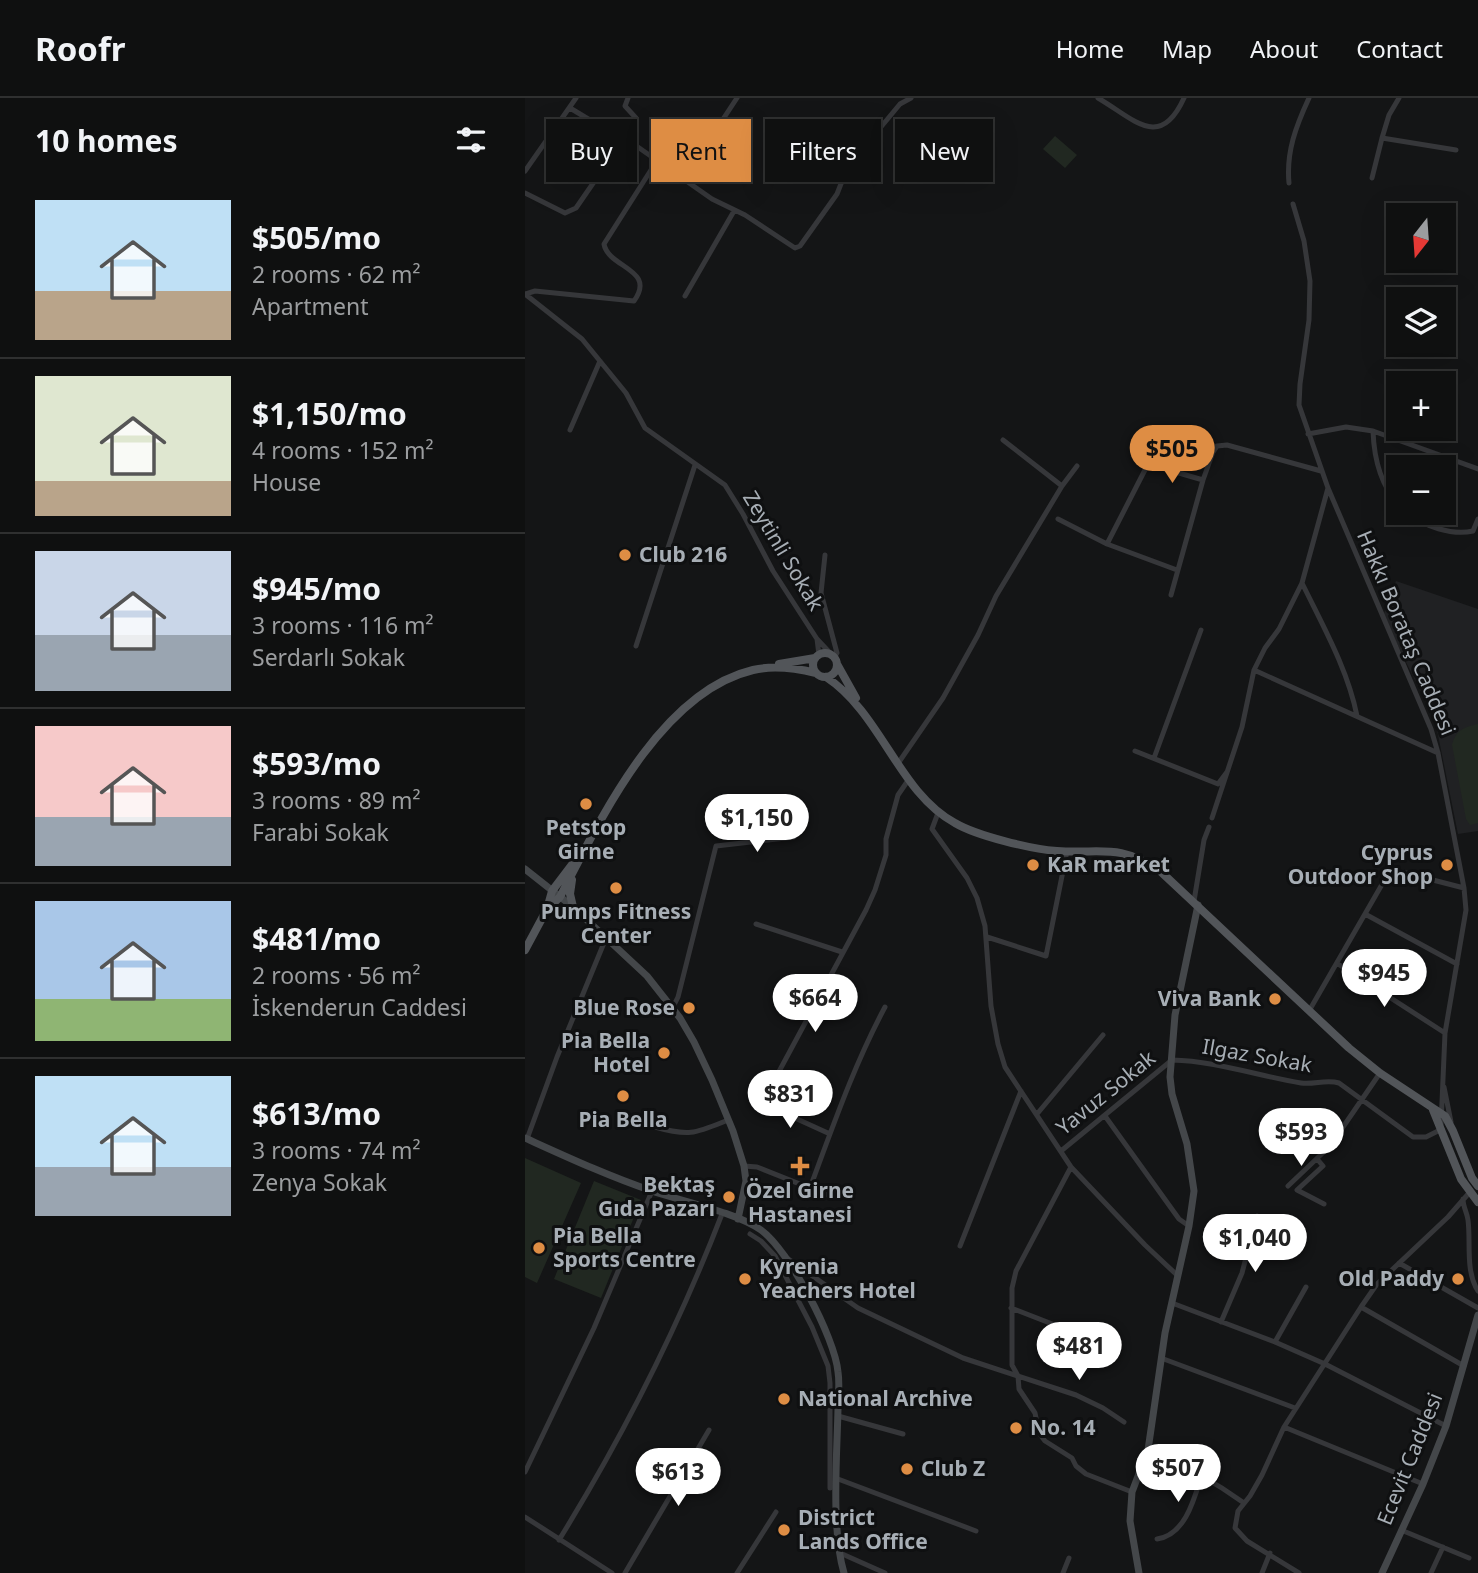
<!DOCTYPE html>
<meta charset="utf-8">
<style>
:root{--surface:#0f1010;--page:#181919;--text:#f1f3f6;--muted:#9b9d9f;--line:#2f3030;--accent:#de8d44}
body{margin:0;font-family:"Noto Sans",sans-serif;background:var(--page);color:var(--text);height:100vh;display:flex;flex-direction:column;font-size:26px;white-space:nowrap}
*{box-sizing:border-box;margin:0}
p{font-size:23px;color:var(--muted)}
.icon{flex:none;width:38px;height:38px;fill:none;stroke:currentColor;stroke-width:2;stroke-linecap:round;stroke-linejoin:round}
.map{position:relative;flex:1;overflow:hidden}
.drawer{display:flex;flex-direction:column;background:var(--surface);width:525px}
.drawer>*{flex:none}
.hud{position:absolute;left:21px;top:21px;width:665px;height:63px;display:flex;gap:14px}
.needle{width:46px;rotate:197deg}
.buttons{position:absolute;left:861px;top:105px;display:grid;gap:14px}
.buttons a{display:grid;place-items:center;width:70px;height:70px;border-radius:0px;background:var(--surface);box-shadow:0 7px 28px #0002,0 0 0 2px var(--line);font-size:35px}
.price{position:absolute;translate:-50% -60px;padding:0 16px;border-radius:24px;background:#fff;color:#222;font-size:23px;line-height:46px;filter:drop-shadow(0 2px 4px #0008)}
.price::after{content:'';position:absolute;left:50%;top:42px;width:21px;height:16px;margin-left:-10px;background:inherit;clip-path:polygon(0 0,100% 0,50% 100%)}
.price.current{background:var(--accent);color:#111}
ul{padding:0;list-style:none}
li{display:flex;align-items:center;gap:21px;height:175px;padding:0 35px}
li+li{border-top:2px solid var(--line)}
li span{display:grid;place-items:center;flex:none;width:196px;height:140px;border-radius:0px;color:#555}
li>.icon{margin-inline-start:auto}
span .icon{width:84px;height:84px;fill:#fffc;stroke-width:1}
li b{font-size:30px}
h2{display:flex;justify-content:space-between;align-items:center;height:84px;padding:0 35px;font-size:30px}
.chip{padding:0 24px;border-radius:0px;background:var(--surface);box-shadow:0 7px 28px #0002,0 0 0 2px var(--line);font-size:24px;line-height:63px}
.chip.current{background:var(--accent);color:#111}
header{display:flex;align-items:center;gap:42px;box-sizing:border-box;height:98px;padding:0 35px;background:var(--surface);border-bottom:2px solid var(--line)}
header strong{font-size:33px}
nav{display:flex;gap:38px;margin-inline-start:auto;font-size:24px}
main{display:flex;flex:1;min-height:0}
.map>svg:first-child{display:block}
.built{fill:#202123}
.green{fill:#212821}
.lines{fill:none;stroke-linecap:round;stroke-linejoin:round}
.street{stroke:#36373a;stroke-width:5}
.secondary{stroke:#44474a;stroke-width:7}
.primary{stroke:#525559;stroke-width:8}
.poi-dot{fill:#de8d44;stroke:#0f1011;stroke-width:2.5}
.labels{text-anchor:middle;stroke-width:6;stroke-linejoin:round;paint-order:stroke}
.street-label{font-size:21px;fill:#a7aeb5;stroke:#0f1011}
.poi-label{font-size:21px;font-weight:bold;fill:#a7aeb5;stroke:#0f1011;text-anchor:start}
</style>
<header>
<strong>Roofr</strong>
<nav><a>Home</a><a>Map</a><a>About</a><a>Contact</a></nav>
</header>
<main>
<section class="drawer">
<h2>10 homes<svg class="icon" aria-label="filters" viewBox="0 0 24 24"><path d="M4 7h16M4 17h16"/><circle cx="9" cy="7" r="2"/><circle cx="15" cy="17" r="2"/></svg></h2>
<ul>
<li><span style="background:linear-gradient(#bfe0f5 65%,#b9a48a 0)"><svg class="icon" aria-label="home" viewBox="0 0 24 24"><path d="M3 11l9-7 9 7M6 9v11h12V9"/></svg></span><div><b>$505/mo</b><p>2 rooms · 62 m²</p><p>Apartment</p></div></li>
<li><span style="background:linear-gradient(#dfe7d0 75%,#b9a48a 0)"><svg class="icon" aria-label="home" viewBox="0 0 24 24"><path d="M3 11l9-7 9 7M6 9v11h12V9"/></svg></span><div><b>$1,150/mo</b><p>4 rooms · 152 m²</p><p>House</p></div></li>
<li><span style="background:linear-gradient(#c9d6e8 60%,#9aa5b1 0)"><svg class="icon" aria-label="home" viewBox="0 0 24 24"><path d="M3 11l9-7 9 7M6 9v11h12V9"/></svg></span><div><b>$945/mo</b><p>3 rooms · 116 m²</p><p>Serdarlı Sokak</p></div></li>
<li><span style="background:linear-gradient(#f6c9c9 65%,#9aa5b1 0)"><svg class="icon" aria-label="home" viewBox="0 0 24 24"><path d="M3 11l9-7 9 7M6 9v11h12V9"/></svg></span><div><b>$593/mo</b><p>3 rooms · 89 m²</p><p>Farabi Sokak</p></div></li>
<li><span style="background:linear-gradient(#a9c7e8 70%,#8fb573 0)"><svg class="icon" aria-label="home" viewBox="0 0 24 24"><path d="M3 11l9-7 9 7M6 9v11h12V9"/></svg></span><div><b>$481/mo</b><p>2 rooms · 56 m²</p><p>İskenderun Caddesi</p></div></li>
<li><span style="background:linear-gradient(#bfe0f5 65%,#9aa5b1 0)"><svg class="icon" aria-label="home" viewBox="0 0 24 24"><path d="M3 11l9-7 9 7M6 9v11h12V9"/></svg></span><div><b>$613/mo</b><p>3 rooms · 74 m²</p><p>Zenya Sokak</p></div></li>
</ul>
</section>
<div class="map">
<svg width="953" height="1475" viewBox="0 0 953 1475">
<rect width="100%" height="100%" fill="#141516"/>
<path class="built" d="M871 483 953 511V733L933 736 910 622 858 518Z"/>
<path class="green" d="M530 38 552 57 540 70 518 51Z
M953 626V725L945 727 941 721 927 647C931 632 939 629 953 626Z
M0 1060 56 1085 12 1185 0 1179Z
M69 1083 116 1102 76 1200 29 1181Z"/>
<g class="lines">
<path class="street" d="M573 0C609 21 635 53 659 0
M874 0 864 17 857 40 931 52
M45 10 98 42
M100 40 187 101 220 117 270 150 275 148 312 96 321 73 331 59 375 6 386 0
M0 73 51 0
M847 80 857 40
M158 82 212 0
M764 85C761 54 771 28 784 0
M0 95 40 115 51 110 111 23V20L100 8 103 0
M768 106 779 143 785 183 784 222 775 286 774 307 803 390 906 631 913 655 939 790 941 812 920 935 916 1027
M0 196 57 241 101 295 120 330 200 387 218 416 248 473 292 541 307 557
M0 196 10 193 109 203C132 171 83 170 79 146L131 64
M160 198 209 113
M45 332 75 263
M848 333C849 360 855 386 873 406
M783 336 821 329 848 333 953 371
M478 342 537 388
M882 415C899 428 927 438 948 433L953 421
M533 421 582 446 652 472
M582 446 623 366 678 382
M300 457 296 495 312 555 309 560
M777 485C798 528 823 572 832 618
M646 497 678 382 688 354 692 348 702 347 796 373
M292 541 294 557
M111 548 170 367
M729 572 913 655
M610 653 693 686 702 674
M629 660 676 532
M374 664 418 600 453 537 471 498 537 388 552 368
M413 715 407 731 442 780 452 800 460 828 466 908 473 946 480 969 546 1069 620 1147 653 1178
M687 720 717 629 729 572 740 550 754 531 777 485 803 390
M669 803 679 742 684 729
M840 816 932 866
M231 826 317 854
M462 839 521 858 542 753
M813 866 920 935
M148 909 153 899 191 748 269 739
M784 913 863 776 869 772 939 790
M919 989 926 1024
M512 1016 578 937
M580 1018 654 1121 664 1128
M130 1029C165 1039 171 1035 203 1022
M305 1036 237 1005 341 812 350 792 361 757V741L373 697 384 681
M2 1041 32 959 81 840
M536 1053 647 962C691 963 733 978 776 985 789 987 801 981 814 985L888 1039H901L917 1031
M793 1062 798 1068 772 1092 799 1106
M219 1068 232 1069 305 1098
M546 1069 491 1173 487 1190V1267L493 1278 494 1291 510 1315 514 1335 520 1343 547 1360 551 1368 561 1376 607 1394
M763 1088 805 1048 855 975
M285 1090C308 1028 329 967 360 909
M938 1101C938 1109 942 1114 943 1122 946 1144 940 1173 953 1193
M225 1136 236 1143 250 1158 287 1229 303 1268 305 1285V1390
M435 1148 496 993
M262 1160 333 1210 438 1260 551 1297 578 1310 599 1324
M874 1165 953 1210
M647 1205 750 1244 800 1266 921 1328
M836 1209 939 1268
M486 1210 589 1250
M696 1224 717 1175 732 1118
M750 1244 781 1189
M636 1260 770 1310
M313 1318 378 1336
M759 1329 898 1386
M623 1352C657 1366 690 1384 719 1405
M0 1374 69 1230 127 1093
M313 1381 451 1433
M0 1419 87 1475
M876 1432 944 1460
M632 1441C660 1437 669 1402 676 1379
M34 1442C98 1338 153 1230 197 1116
M315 1455 360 1475
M100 1475 184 1332
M212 1475 251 1414
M538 1475 544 1460
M737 1475 745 1455
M774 1475 722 1443 710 1430 713 1413 725 1398 737 1377 759 1329 836 1209 852 1186 923 1119 944 1095
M906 1475 918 1449"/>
<path class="secondary" d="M0 771 48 809 122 878 155 920 169 944 187 982 208 1033 219 1068 221 1083 213 1121
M0 1040C42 1059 83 1078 127 1093 156 1103 213 1115 236 1132 264 1152 310 1240 313 1274 315 1286 313 1299 313 1311 312 1358 306 1431 319 1475
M614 1475 605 1423 607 1394 623 1352 640 1235 664 1128 669 1093 662 1046 647 996 645 979 650 917 673 807
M857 1475 898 1386 921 1328 953 1217"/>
<path class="primary" d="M288 567a12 12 0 1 1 24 0a12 12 0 1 1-24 0Z
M254 566 290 560
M312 566 331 600
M301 579C357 616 373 694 430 725 452 738 506 751 532 753 577 756 592 745 634 772L824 950 855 975 920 1018 928 1033 947 1080 953 1088
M47 782 45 796 48 809
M22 811 35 799C75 722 135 594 228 572 249 567 270 570 291 575
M0 852 22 811 27 793 49 764
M908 1012 936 1081 953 1104"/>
</g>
<g class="poi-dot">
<circle cx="100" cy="457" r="7"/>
<circle cx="61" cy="706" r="7"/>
<circle cx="508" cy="767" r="7"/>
<circle cx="922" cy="767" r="7"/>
<circle cx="91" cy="790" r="7"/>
<circle cx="750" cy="901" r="7"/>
<circle cx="164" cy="910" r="7"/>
<circle cx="139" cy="955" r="7"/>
<circle cx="98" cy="998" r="7"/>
<path d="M271.5 1057.5h7v7h7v7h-7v7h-7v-7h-7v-7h7z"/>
<circle cx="204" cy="1099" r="7"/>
<circle cx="14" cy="1150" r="7"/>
<circle cx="220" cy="1181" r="7"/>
<circle cx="933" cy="1181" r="7"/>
<circle cx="259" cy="1301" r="7"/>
<circle cx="491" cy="1330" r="7"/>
<circle cx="382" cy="1371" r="7"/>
<circle cx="259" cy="1432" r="7"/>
</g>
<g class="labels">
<g class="street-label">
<text transform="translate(258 453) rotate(59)" y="7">Zeytinli Sokak</text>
<text transform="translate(881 535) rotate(67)" y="7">Hakkı Borataş Caddesi</text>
<text transform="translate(732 958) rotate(10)" y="7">Ilgaz Sokak</text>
<text transform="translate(581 995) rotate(-39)" y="7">Yavuz Sokak</text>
<text transform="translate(885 1361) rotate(-68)" y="7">Ecevit Caddesi</text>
</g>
<g class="poi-label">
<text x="114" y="464">Club 216</text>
<text x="61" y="737" text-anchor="middle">Petstop<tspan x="61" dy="24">Girne</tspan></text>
<text x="908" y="762" text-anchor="end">Cyprus<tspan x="908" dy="24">Outdoor Shop</tspan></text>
<text x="522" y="774">KaR market</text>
<text x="91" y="821" text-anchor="middle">Pumps Fitness<tspan x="91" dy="24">Center</tspan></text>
<text x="736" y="908" text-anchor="end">Viva Bank</text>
<text x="150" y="917" text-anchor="end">Blue Rose</text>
<text x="125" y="950" text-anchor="end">Pia Bella<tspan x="125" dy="24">Hotel</tspan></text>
<text x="98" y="1029" text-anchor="middle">Pia Bella</text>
<text x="190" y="1094" text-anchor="end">Bektaş<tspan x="190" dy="24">Gıda Pazarı</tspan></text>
<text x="275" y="1100" text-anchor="middle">Özel Girne<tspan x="275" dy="24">Hastanesi</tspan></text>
<text x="28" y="1145">Pia Bella<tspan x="28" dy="24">Sports Centre</tspan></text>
<text x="234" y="1176">Kyrenia<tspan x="234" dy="24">Yeachers Hotel</tspan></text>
<text x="919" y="1188" text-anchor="end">Old Paddy</text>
<text x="273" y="1308">National Archive</text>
<text x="505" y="1337">No. 14</text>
<text x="396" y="1378">Club Z</text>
<text x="273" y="1427">District<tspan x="273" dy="24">Lands Office</tspan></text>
</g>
</g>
</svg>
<div class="buttons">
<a><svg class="needle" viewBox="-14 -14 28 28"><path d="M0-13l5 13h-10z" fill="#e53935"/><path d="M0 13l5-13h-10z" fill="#9b9d9f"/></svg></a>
<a><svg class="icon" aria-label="layers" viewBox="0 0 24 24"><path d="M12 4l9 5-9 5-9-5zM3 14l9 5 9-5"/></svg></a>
<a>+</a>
<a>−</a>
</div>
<b class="price current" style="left:647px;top:387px">$505</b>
<b class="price" style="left:232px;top:756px">$1,150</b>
<b class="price" style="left:859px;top:911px">$945</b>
<b class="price" style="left:290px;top:936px">$664</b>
<b class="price" style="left:265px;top:1032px">$831</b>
<b class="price" style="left:776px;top:1070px">$593</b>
<b class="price" style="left:730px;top:1176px">$1,040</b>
<b class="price" style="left:554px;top:1284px">$481</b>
<b class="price" style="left:653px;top:1406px">$507</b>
<b class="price" style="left:153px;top:1410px">$613</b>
<div class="hud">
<a class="chip">Buy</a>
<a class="chip current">Rent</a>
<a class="chip">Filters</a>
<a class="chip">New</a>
</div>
</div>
</main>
